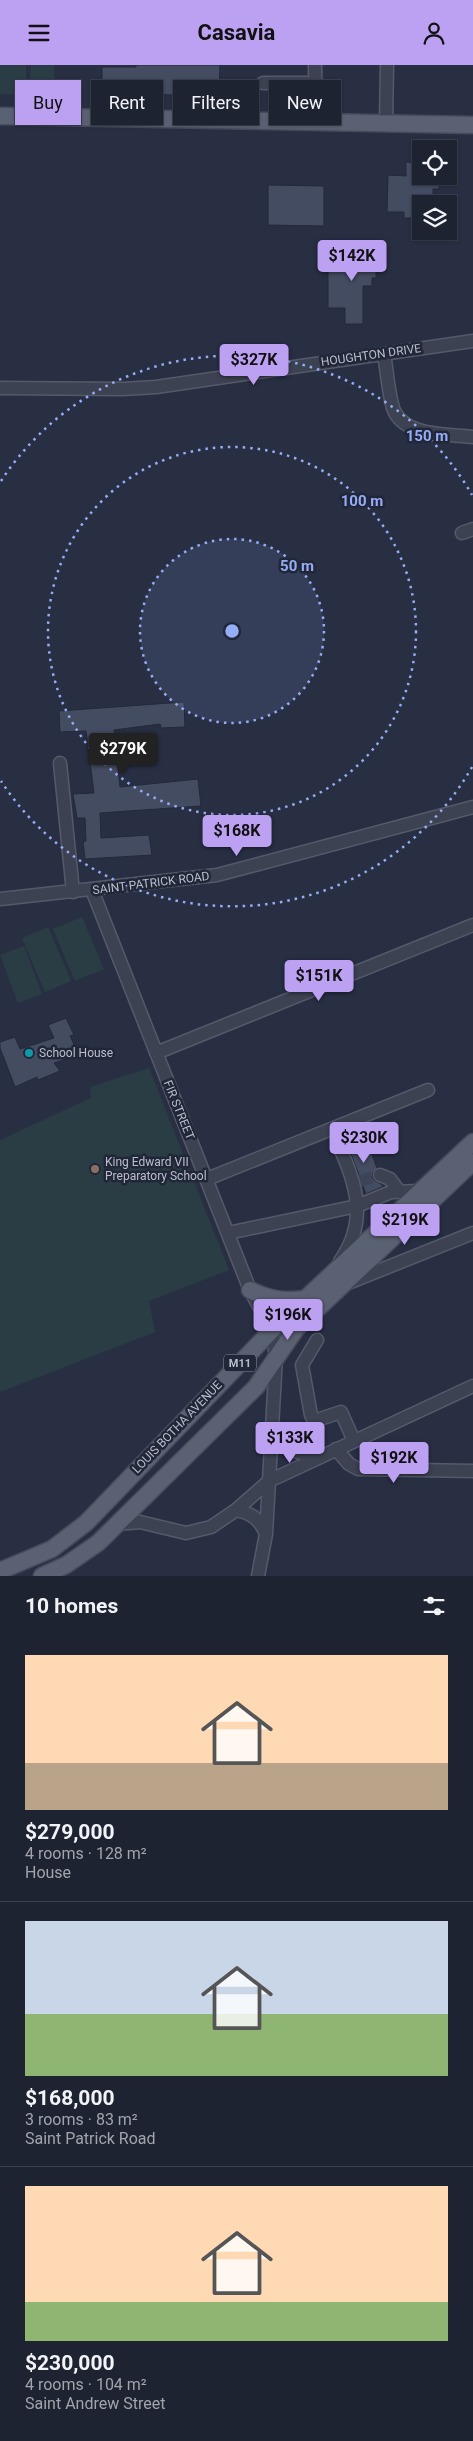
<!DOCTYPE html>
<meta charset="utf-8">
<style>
:root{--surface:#1e2332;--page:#2b2f3e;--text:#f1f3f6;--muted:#a1a4ac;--line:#3c404d;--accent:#bca0f2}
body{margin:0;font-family:Roboto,sans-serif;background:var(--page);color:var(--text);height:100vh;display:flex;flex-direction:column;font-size:19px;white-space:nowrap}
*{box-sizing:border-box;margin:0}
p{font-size:16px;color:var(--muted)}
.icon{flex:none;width:28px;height:28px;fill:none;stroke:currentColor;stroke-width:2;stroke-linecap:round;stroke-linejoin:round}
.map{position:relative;height:1511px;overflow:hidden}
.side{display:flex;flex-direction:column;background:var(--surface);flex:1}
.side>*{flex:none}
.hud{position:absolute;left:15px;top:15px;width:444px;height:45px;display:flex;gap:10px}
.buttons{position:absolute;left:412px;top:75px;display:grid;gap:10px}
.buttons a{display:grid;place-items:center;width:45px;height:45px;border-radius:0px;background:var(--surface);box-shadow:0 1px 4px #0004,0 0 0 1px var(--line);font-size:25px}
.price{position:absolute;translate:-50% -42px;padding:0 11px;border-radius:5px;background:var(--accent);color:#111;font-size:16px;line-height:32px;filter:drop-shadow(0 1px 2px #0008)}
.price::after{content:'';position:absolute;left:50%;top:30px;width:15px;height:11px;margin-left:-8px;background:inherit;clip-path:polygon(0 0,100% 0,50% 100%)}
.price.active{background:#222;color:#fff}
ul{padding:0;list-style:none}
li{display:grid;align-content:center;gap:10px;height:265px;padding:0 25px}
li+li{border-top:1px solid var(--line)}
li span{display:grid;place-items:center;height:155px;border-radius:0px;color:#555}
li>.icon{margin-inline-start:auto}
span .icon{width:90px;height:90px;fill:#fffc;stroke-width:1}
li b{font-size:21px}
h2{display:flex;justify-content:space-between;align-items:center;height:60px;padding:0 25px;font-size:21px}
.pill{padding:0 18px;border-radius:0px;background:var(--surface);box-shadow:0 1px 4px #0004,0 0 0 1px var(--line);font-size:18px;line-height:45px}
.pill.active{background:var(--accent);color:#111}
header{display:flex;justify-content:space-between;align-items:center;height:65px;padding:0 25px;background:var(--accent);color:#111;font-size:22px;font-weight:700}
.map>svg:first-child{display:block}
.green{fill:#2a3d44}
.building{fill:#444c62;stroke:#23293a}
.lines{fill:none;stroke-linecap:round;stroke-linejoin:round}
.minor-tunnel{stroke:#3e4458;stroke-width:12;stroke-dasharray:12 6;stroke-linecap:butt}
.minor-casing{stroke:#555a6a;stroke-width:15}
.major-casing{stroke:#464b5c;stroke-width:19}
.minor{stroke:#3c4252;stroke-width:12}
.major{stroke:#5a6172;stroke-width:16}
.ring{fill:none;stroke:#95acf6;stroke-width:2.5;stroke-dasharray:2.5 5}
.culture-dot{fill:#0f9aa8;stroke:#212738;stroke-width:2}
.education-dot{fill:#8d6e63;stroke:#212738;stroke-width:2}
.labels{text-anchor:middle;stroke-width:5;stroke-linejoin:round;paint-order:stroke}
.shield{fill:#212738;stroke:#8c91a0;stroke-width:1}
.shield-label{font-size:11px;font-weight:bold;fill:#babecc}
.street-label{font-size:12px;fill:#babecc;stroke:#212738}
.poi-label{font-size:12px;fill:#babecc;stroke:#212738;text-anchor:start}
.centre{fill:#95acf6;stroke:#212738;stroke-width:2.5}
.ring-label{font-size:15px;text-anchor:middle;font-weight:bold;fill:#95acf6;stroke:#212738;stroke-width:5;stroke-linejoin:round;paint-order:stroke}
</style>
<header><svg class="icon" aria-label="menu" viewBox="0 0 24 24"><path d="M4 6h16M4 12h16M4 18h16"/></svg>Casavia<svg class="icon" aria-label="person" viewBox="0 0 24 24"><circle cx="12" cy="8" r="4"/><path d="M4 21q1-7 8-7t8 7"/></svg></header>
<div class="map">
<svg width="473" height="1511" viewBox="0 0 473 1511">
<rect width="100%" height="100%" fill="#282f43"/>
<path class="green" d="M0 0H26V30L0 29Z
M31 0H54V31H29Z
M82 852 104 904 75 916 53 864Z
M48 862 71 916 45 927 22 873Z
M24 881 42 929 18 938 0 890Z
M149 1003 229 1205 149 1236 155 1267 0 1327V1075L91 1033 90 1022Z"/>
<path class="building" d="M136 0H220L219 31 133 29V23H102V2H136Z
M406 97 418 98V110L439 111V124H433V135L429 134V139H421V153H404V147H387L388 110 406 111Z
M268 120 324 121V161L268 160Z
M338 185H381V202H376V213H372V221H363V259H345V243H328V199H338Z
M184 637 185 662 161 663 160 659 114 665 120 722 198 714 201 741 100 748 101 773 149 770 152 790 85 794 83 777 86 776 85 753H77L73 729 94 728 86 666 60 667 59 646Z
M66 953 74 970 70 971 79 990 54 998 60 1006 38 1015 37 1012 15 1022 0 983V977L15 972 20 984 54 973 48 960Z
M365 1071 377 1103 373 1107 372 1112 374 1115 384 1121 366 1129 347 1078Z"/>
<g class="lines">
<path class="minor-tunnel" d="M360 1116 380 1110"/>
<g class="minor-casing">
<path id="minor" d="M315 0 316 57
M263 18H317
M386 58 387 0
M384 289C387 306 388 326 393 343 403 372 448 369 473 372
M0 323 123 324 156 322 473 276
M462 468 473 464
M60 698 73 827
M92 825 250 1225 272 1265 276 1292 266 1469 258 1511
M0 834 217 810 473 742
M156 988 473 860
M338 1079C357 1119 368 1157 340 1196
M380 1110 390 1114 399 1126
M207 1114 428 1025
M228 1168 357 1141 391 1127 421 1126
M348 1218 473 1168
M317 1275 302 1300 311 1350 313 1354 317 1355 341 1347 354 1376
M272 1371C286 1384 302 1391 322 1391
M336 1384 349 1399 358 1404 473 1406
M236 1445C251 1448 260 1454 266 1469
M117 1459 140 1457 186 1468 211 1462 236 1445 269 1416 473 1321"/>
</g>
<g class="major-casing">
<path id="major" d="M0 51 473 60
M250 1225C268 1234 284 1237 304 1234
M0 1506 52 1484 86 1458 272 1265 473 1077
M42 1511 66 1500 98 1478 256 1322 296 1264 473 1097"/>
</g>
<use href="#minor" class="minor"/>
<use href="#major" class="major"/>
</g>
<circle cx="232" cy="566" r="92" fill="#95acf6" fill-opacity=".12"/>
<g class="ring">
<circle cx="232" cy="566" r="92"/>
<circle cx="232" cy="566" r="184"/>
<path d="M472 702A276 276 0 0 1 1 716M1 416A276 276 0 0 1 472 430"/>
</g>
<circle class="culture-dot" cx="29" cy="988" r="5"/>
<circle class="education-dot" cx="95" cy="1104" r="5"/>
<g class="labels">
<rect class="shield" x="224" y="1289.5" width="32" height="17" rx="4"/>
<g class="shield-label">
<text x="240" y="1302">M11</text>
</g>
<g class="street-label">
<text transform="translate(371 290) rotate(-8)" y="4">HOUGHTON DRIVE</text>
<text transform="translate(151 818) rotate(-7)" y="4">SAINT PATRICK ROAD</text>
<text transform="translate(179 1045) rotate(68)" y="4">FIR STREET</text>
<text transform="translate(177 1362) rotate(-46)" y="4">LOUIS BOTHA AVENUE</text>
</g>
<g class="poi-label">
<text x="39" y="992">School House</text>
<text x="105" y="1101">King Edward VII<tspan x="105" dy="14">Preparatory School</tspan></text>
</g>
</g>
<circle cx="232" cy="566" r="8" class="centre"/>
<g class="ring-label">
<text x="427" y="376">150 m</text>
<text x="362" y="441">100 m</text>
<text x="297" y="506">50 m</text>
</g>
</svg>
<div class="buttons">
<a><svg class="icon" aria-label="locate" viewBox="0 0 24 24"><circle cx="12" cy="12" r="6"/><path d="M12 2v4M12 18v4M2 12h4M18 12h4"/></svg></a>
<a><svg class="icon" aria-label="layers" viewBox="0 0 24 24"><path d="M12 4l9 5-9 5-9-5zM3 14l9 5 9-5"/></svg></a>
</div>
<b class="price" style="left:352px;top:217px">$142K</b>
<b class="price" style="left:254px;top:321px">$327K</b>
<b class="price active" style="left:123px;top:710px">$279K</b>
<b class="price" style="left:237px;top:792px">$168K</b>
<b class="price" style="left:319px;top:937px">$151K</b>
<b class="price" style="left:364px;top:1099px">$230K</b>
<b class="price" style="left:405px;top:1181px">$219K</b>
<b class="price" style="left:288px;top:1276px">$196K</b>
<b class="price" style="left:290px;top:1399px">$133K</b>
<b class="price" style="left:394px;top:1419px">$192K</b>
<div class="hud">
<a class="pill active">Buy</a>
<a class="pill">Rent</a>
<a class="pill">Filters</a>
<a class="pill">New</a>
</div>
</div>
<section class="side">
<h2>10 homes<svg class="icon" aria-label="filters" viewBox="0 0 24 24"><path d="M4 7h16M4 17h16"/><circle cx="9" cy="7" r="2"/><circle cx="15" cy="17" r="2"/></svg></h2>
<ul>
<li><span style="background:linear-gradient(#ffd9b3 70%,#b9a48a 0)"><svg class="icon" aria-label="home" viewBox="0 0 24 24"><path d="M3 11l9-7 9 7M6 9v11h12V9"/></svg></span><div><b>$279,000</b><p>4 rooms · 128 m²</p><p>House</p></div></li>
<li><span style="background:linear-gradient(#c9d6e8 60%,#8fb573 0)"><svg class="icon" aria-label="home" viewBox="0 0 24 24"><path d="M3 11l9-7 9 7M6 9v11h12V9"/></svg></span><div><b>$168,000</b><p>3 rooms · 83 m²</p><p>Saint Patrick Road</p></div></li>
<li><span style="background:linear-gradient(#ffd9b3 75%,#8fb573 0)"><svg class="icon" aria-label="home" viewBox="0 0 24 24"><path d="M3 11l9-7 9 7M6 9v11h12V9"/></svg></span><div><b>$230,000</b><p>4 rooms · 104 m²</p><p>Saint Andrew Street</p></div></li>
</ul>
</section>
